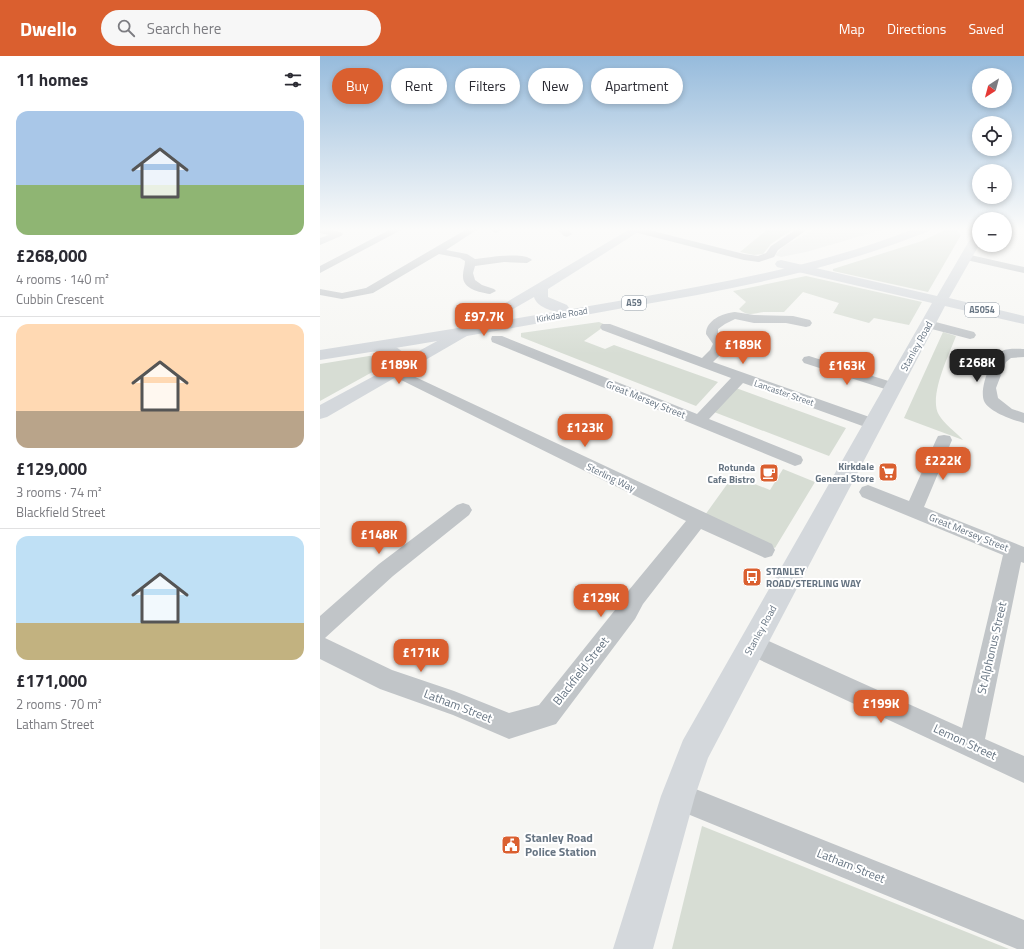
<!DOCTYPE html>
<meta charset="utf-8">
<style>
:root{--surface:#fff;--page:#f7f7f7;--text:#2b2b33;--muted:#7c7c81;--line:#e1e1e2;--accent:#da5f2f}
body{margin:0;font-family:"Titillium Web",sans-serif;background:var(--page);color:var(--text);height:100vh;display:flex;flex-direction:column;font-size:15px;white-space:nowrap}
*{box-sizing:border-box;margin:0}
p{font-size:13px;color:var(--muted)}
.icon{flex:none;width:22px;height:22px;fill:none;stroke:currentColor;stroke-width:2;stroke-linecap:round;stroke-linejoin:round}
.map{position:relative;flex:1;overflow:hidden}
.details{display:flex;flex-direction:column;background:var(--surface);width:320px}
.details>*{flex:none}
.top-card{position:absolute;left:12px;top:12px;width:380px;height:36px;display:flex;gap:8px}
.needle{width:26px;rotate:216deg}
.controls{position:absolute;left:652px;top:12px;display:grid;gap:8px}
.controls a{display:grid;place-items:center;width:40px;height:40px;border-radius:50%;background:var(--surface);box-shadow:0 2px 6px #0003;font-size:20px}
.price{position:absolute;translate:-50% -34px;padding:0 9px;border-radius:8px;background:var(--accent);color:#fff;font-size:13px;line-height:26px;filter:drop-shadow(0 1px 2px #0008)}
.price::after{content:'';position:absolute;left:50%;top:24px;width:12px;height:9px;margin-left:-6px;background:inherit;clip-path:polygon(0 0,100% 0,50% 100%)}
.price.on{background:#222;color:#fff}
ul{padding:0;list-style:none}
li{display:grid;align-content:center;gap:8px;height:212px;padding:0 16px}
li+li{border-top:1px solid var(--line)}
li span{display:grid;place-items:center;height:124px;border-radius:12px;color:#555}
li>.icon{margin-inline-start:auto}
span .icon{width:72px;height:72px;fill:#fffc;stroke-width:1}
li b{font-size:17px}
h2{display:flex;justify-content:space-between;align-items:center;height:48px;padding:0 16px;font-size:17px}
.tag{padding:0 14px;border-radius:18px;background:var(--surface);box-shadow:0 2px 6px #0003;font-size:14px;line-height:36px}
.tag.on{background:var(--accent);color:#fff}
header{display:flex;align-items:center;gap:24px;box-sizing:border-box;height:56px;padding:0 20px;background:var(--accent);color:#fff}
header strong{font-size:19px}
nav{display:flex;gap:22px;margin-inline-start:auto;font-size:14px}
.search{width:280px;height:36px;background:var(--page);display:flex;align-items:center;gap:10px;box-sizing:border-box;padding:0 14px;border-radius:22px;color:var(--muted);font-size:15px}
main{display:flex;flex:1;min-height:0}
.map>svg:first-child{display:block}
.built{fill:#e6e8e6}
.green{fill:#d7ddd4}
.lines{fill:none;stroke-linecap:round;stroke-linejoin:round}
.street{fill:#c1c5c8;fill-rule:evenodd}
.secondary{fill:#d4d8dc;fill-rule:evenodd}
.primary{fill:#d4d8dc;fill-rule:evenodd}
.highway{fill:#d4d8dc;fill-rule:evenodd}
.labels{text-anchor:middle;stroke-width:4;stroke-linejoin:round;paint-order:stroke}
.shield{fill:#fff;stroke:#949ea8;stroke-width:1}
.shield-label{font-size:9px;font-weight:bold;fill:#667482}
.far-street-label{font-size:9px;fill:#667482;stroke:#fff}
.street-label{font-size:10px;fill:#667482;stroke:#fff}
.poi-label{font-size:10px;font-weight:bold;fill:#667482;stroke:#fff;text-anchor:end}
.near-street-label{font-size:12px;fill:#667482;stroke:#fff}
.near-poi-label{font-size:12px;font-weight:bold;fill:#667482;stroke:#fff;text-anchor:start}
</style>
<header>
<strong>Dwello</strong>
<div class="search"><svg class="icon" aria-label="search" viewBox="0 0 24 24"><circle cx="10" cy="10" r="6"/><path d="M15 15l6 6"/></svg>Search here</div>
<nav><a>Map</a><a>Directions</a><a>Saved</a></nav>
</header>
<main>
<section class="details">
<h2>11 homes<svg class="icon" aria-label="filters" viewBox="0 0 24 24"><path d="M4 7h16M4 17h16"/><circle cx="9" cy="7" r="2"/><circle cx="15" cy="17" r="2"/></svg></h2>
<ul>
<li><span style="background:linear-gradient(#a9c7e8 60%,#8fb573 0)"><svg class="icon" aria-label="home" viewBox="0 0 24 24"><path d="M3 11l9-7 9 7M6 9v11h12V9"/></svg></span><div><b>£268,000</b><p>4 rooms · 140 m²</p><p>Cubbin Crescent</p></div></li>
<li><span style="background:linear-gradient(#ffd9b3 70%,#b9a48a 0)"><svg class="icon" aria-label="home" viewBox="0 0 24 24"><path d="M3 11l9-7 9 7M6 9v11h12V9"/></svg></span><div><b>£129,000</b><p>3 rooms · 74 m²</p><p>Blackfield Street</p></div></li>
<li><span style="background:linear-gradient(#bfe0f5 70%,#c2b280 0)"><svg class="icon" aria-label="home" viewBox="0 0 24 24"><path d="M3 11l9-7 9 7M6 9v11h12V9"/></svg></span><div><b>£171,000</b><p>2 rooms · 70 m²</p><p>Latham Street</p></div></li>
</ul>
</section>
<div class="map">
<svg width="704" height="893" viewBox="0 0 704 893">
<rect width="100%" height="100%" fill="#f6f6f3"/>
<path class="built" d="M495 173H565L486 196 461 201 455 199 464 190Z"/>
<path class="green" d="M448 173H473L451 188 443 198 434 199 420 196Z
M627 173H635L641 179 608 236 513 215V213L602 185Z
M486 220 602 246 589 269 554 262 549 267 513 257 519 247 483 236 464 256C457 256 450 256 444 256 434 257 427 261 419 253L426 246 413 235Z
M279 266 286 269 264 285 285 293 294 289 398 326 376 350 201 281V277Z
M623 276 636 280C629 299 608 341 619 359 624 368 636 376 643 384L584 362Z
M49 300 60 301 62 307 56 314 0 345V308Z
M416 332 526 372 509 400 394 356Z
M463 413 495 426 455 492 385 459 413 420 421 424 422 423 450 434Z
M382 770 689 893H352Z"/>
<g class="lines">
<path class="street" d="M0 173 21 176 23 178 21 180 0 189V182L9 179 0 177Z
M71 173H83L0 217V210Z
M147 173H158L126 194 147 198 155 203C166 202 204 195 212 204L207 207 184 206 155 210 153 217 155 224 162 229 174 233 176 235 170 238C159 236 142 233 143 219 143 214 145 210 145 205L140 202 119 198 53 237 22 243 0 239V233L22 237 46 232Z
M170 173H180L181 174 176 177Z
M237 173H247L252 178 247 181 244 180Z
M313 173H325L424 198 438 200 446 197 451 190 477 173H488L458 194 454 201 439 206 424 204 314 176Z
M646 198 704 211V217L642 203 641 201Z
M415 256 434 259 473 260 490 264 492 267 490 270 486 271 466 267H434L415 263 405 268 398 273V278L405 288 402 297 393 306 558 364 561 368 558 372 553 373 548 372 423 327 389 363 481 400 483 404 481 408 475 410 172 286 171 283 172 280H182L377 358 411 322 282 274 280 271 282 268H290L382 302 390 294 393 288 386 278C386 264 403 257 415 256Z
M608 264 654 276 656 279 654 282 650 283 604 271 602 268 604 265Z
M704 293V301L691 302 686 306 676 332 678 342 692 353 704 357V367C693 364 669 356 664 345 659 333 671 301 682 295 688 292 698 293 704 293Z
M489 300 578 328 580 331 578 334 573 335 568 334 484 307 482 304 484 301Z
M74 311 452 488 455 494 452 500 445 502 381 473 323 548 315 563 236 668 189 683 133 659 60 633 0 603V560L59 508 137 449 143 447 149 449 152 454 149 459 73 520 5 582 72 614 134 635 189 657 219 649 299 549 309 534 366 465 69 318 67 315 69 312Z
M624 379 630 380 632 384 604 451 704 491V507L701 506 665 683 704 700V727L425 597 422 589 425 581 433 578 642 672 683 499 542 441 539 436 542 431 548 429 589 445 616 384 618 380Z
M358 726 704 864V893H697L348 750 344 740 348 730Z"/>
<path class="secondary" d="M310 173H323L228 233V241L247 249 249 252 247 255C237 258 217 252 214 241L7 361 0 363V349L67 313 70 307 69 302 64 298 49 294 47 291 49 288C61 285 82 289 86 302L165 259Z"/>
<path class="primary" d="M659 179V189L629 242 704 260V268L625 250 388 702 375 740 333 893H293L341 740 363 684 612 247 461 212 457 211 455 208 457 205 461 204 617 240 649 185 655 180Z"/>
<path class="highway" d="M594 173H610L609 175C510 215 413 233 309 251 206 270 103 288 0 304V294C104 278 207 261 310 243 407 226 502 209 594 173Z"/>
</g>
<linearGradient id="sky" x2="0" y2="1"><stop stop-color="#96bbdc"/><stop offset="0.58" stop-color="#fbfbfa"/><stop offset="1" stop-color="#fbfbfa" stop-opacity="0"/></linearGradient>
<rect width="704" height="298" fill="url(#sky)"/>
<defs>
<g id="supermarket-square" transform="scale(1)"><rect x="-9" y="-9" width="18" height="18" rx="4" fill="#da5f2f" stroke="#fff"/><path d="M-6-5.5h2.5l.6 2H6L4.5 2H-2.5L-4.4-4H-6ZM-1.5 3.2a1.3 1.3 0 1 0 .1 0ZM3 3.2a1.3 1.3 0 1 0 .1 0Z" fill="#fff"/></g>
<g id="cafe-square" transform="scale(1)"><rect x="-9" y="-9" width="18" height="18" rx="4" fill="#da5f2f" stroke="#fff"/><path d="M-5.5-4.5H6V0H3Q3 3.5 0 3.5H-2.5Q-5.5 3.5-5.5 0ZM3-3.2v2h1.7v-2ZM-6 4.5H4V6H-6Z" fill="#fff"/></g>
<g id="bus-square" transform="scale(1)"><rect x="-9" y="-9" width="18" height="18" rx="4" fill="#da5f2f" stroke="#fff"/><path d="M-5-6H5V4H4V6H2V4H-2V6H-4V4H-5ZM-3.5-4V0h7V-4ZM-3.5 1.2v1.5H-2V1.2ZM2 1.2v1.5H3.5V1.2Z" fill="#fff"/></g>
<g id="civic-square" transform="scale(1)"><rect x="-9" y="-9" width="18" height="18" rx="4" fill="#da5f2f" stroke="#fff"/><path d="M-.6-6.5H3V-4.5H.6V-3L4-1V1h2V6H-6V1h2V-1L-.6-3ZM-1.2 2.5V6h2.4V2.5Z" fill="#fff"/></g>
</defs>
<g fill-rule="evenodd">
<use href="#supermarket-square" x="568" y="416"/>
<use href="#cafe-square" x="449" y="417"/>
<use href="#bus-square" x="432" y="521"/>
<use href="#civic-square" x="191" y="789"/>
</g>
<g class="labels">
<g class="shield">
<rect x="302" y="240" width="24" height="14" rx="3"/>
<rect x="645" y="247" width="34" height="14" rx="3"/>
</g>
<g class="shield-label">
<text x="314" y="250">A59</text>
<text x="662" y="257">A5054</text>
</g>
<g class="far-street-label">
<text transform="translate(242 259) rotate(-10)" y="3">Kirkdale Road</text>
<text transform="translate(464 337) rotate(19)" y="3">Lancaster Street</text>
</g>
<g class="street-label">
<text transform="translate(596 290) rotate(-61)" y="4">Stanley Road</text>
<text transform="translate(326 343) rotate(22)" y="4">Great Mersey Street</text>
<text transform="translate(291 421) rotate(26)" y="4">Sterling Way</text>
<text transform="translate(649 476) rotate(22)" y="4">Great Mersey Street</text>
<text transform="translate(440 574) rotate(-61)" y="4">Stanley Road</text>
</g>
<g class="poi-label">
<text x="554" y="414">Kirkdale<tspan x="554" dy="12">General Store</tspan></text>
<text x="435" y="415">Rotunda<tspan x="435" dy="12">Cafe Bistro</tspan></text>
<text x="446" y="519" text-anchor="start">STANLEY<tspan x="446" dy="12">ROAD/STERLING WAY</tspan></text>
</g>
<g class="near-street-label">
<text transform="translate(672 592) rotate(-77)" y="4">St Alphonus Street</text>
<text transform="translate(261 615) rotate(-52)" y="4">Blackfield Street</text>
<text transform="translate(138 650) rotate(21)" y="4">Latham Street</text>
<text transform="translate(645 686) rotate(25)" y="4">Lemon Street</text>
<text transform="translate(531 810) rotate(22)" y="4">Latham Street</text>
</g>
<g class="near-poi-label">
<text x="205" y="786">Stanley Road<tspan x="205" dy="14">Police Station</tspan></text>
</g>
</g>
</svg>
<div class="controls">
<a><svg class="needle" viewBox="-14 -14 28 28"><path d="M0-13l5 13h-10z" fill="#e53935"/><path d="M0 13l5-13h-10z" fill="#7c7c81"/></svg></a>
<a><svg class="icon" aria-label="locate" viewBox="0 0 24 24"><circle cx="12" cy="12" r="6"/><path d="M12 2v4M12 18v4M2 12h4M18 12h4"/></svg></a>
<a>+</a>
<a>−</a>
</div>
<b class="price" style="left:164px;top:281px">£97.7K</b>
<b class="price" style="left:423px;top:309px">£189K</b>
<b class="price on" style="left:657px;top:327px">£268K</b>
<b class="price" style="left:79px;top:329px">£189K</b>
<b class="price" style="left:527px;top:330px">£163K</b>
<b class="price" style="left:265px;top:392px">£123K</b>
<b class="price" style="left:623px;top:425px">£222K</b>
<b class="price" style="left:59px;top:499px">£148K</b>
<b class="price" style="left:281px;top:562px">£129K</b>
<b class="price" style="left:101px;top:617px">£171K</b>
<b class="price" style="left:561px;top:668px">£199K</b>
<div class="top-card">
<a class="tag on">Buy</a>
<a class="tag">Rent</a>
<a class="tag">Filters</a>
<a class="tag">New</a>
<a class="tag">Apartment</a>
</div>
</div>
</main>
